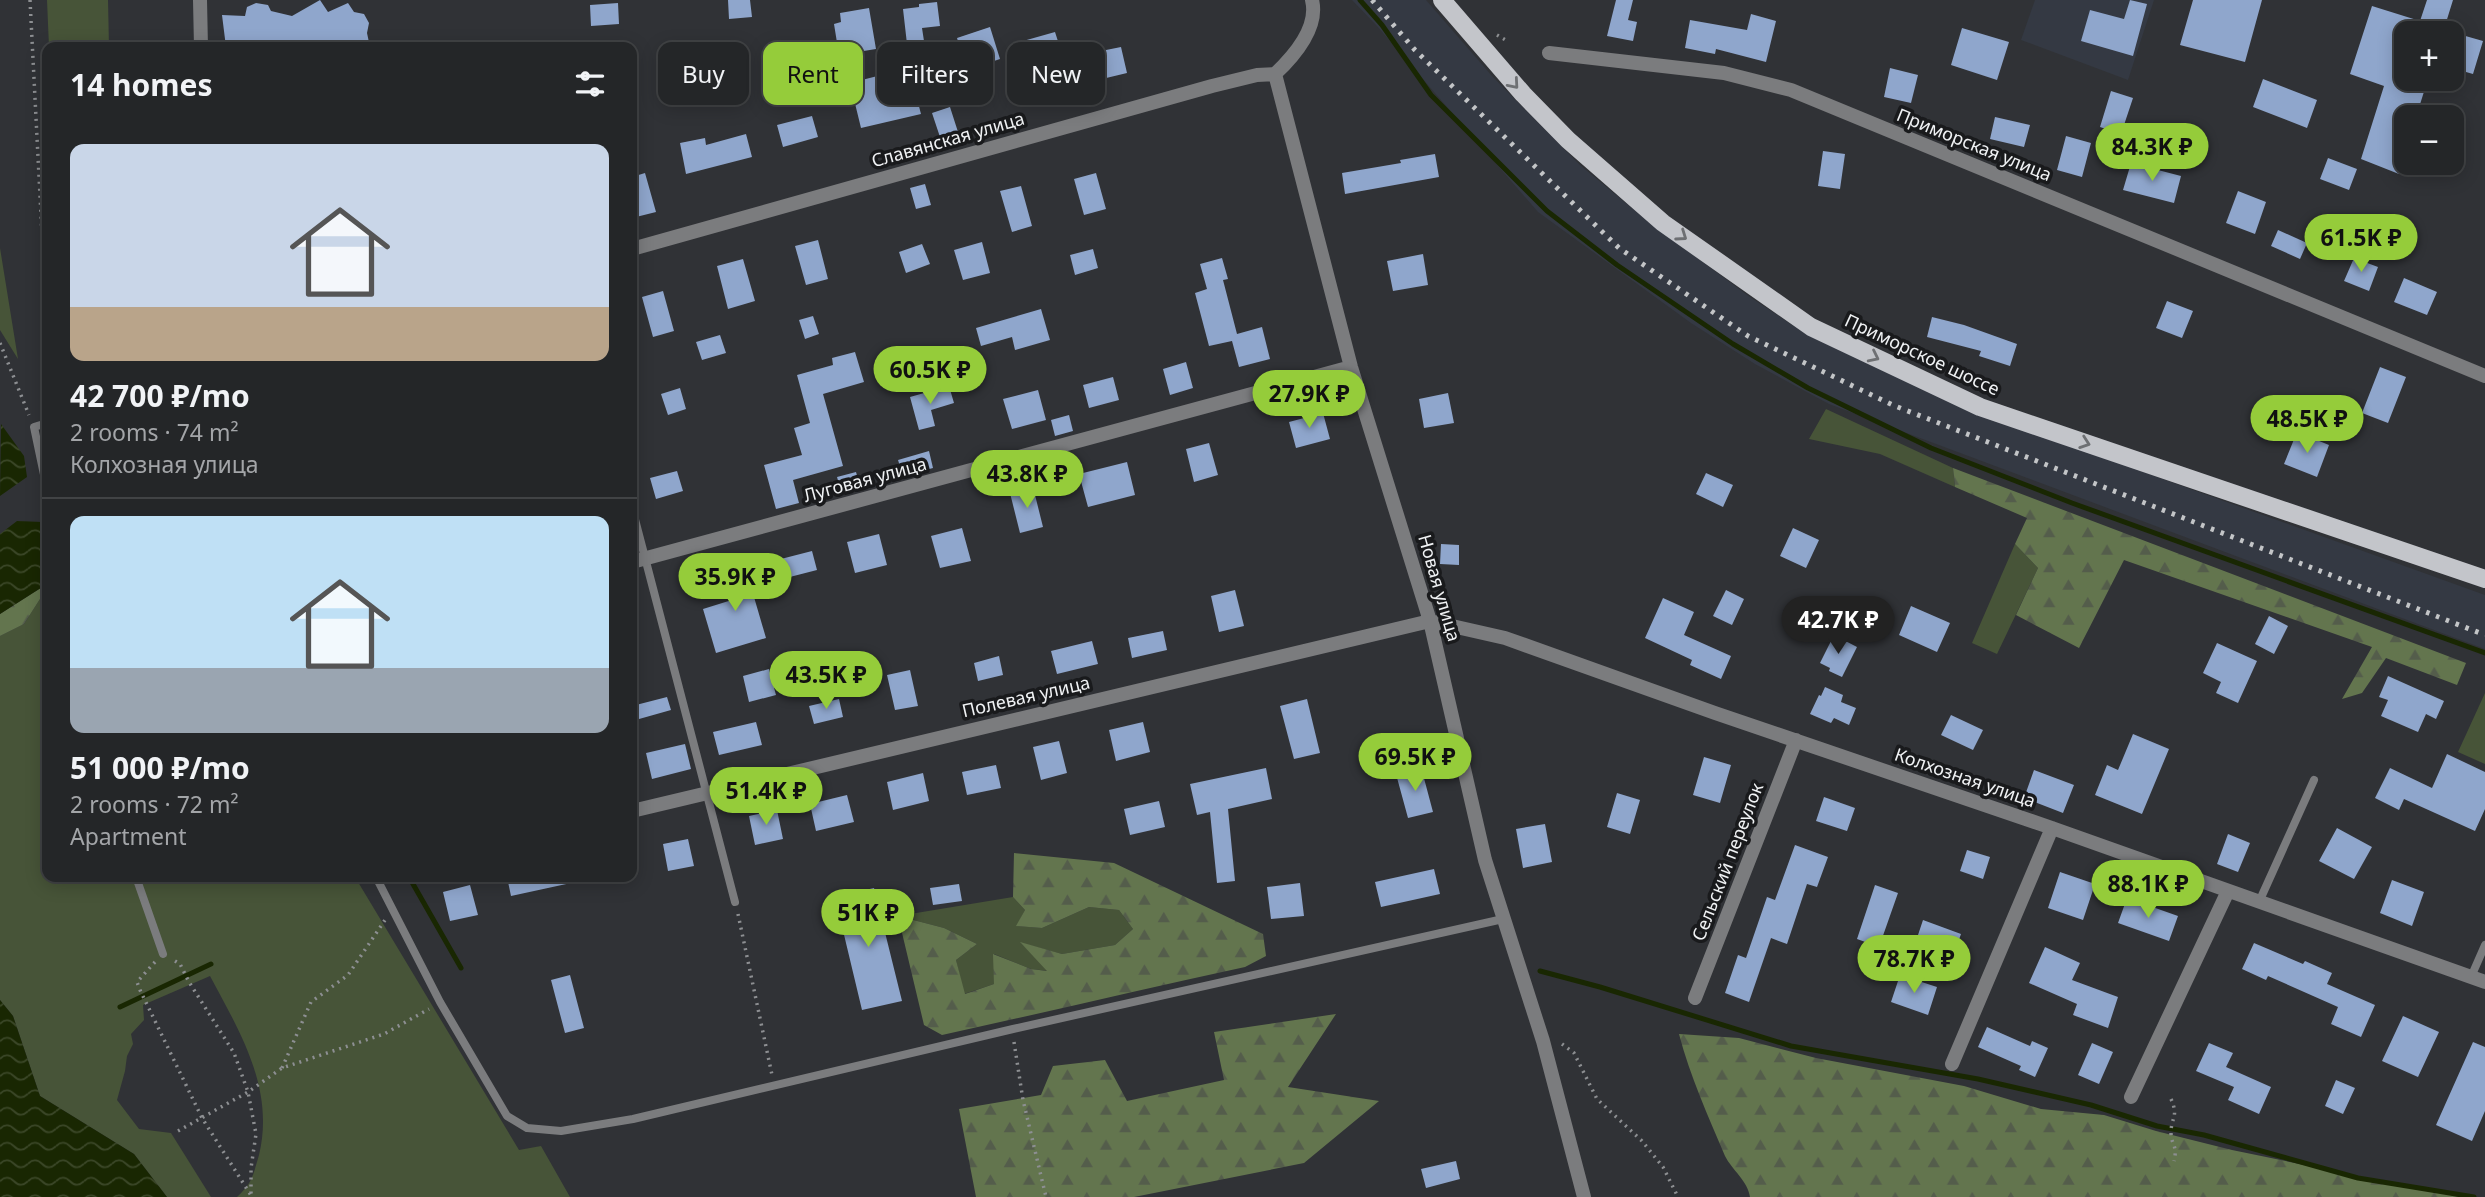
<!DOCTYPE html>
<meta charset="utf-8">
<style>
:root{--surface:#242628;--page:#2c2e30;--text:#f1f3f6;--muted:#a3a5a8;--line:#414345;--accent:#95cc3a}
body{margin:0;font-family:"Noto Sans",sans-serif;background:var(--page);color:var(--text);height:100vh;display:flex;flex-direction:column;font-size:26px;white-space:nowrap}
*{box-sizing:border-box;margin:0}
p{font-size:23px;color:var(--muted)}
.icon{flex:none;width:38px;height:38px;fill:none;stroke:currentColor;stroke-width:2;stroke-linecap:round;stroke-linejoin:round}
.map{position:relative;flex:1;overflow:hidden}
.side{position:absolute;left:42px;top:42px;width:595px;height:840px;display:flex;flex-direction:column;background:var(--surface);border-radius:14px;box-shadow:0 4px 18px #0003,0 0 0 2px var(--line)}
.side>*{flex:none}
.guide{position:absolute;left:658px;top:42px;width:665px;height:63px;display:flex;gap:14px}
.buttons{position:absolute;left:2394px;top:21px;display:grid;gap:14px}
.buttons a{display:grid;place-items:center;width:70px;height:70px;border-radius:14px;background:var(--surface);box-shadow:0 4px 18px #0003,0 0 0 2px var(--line);font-size:35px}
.price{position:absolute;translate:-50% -60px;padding:0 16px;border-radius:24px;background:var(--accent);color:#111;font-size:23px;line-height:46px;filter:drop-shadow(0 2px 4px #0008)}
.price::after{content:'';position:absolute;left:50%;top:42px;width:21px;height:16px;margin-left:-10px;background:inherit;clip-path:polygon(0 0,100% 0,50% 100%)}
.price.on{background:#222;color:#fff}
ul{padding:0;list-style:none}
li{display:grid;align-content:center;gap:14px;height:371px;padding:0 28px}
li+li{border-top:2px solid var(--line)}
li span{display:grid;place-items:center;height:217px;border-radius:14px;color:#555}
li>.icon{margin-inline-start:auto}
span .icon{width:126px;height:126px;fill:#fffc;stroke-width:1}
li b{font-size:30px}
h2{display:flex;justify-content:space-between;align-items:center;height:84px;padding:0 28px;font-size:30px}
.pill{padding:0 24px;border-radius:14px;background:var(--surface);box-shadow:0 4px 18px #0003,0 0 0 2px var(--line);font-size:24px;line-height:63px}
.pill.on{background:var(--accent);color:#111}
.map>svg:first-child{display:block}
.built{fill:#343943}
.green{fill:#475438}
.forest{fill:url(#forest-firs)}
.water{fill:url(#water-waves)}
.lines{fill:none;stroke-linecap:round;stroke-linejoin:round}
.stream{stroke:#192702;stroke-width:5}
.building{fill:#8fa6cc}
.path{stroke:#8d8f92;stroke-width:3.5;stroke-dasharray:2 5;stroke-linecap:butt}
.service{stroke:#7b7c7e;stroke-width:8}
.minor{stroke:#7b7c7e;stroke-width:14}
.primary{stroke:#c3c5ca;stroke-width:18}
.rail{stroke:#c3c5c7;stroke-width:5;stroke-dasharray:3.5 7;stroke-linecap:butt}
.oneway{stroke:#6e7073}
.labels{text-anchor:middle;stroke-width:7;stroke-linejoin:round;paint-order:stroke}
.street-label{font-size:18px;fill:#f0f2f4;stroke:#191a1c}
</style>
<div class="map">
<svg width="2485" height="1197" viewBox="0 0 2485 1197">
<defs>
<pattern id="forest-firs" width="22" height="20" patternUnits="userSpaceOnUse" patternTransform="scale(1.75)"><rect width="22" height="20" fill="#63754e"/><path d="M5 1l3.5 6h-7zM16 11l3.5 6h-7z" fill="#545d4b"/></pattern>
<pattern id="water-waves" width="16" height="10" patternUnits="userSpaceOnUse" patternTransform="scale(1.75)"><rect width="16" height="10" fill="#192702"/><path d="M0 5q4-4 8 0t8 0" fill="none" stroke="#3b4728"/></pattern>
</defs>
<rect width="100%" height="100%" fill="#303236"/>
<path class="built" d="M1352 0H1426L1492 76 1580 165 1650 223 1750 297 1806 334 1960 406 2485 595V649L1829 404 1755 364 1691 323 1538 212 1377 26Z
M2035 0H2154L2128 80 2021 40Z"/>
<path class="green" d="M47 0H108L109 47H49Z
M0 246V248L18 359 0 330Z
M1826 409 1953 468 1955 487 1880 454 1809 439Z
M2015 544 2038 568 1997 654 1972 643Z
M47 588V877H355L519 1150 541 1146 570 1197H237C253 1182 253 1175 259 1155 275 1089 240 1032 210 976L143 1005 144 1020 131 1034 133 1044 127 1056 125 1071 117 1100 139 1129 171 1133 211 1197H167L134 1154 40 1096 13 1016 0 1000V636L24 624Z
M2485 693V764L2458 752Z
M1013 897 1025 910 1017 926 1042 928 1089 907 1119 910 1133 929 1115 945 1062 954 1021 943 1049 971 1031 969 994 954V984L964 994 956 960 977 944 944 928 898 916Z"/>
<path class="forest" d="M1953 468 2466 663 2457 685 2386 658 2362 693 2342 699 2372 647 2124 560 2079 648 2016 615 2038 568 2015 544 2027 518 1955 487Z
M47 584V588L24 624 0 636V614Z
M1014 853 1114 863 1263 934 1266 956 1245 967C1143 989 1043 1013 942 1035L924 1025 898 916 944 928 977 944 956 960 965 994 994 984 993 954 1031 969 1047 971 1020 942 1062 954 1115 945 1133 929 1119 910 1089 907 1042 928 1016 926 1025 910 1013 897Z
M1336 1014 1288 1087 1379 1101 1304 1163 1134 1197H976L959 1109 1041 1095 1053 1066 1105 1060 1127 1101 1224 1080 1214 1032Z
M1679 1034 1739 1038 1816 1058 1964 1086 2041 1109 2104 1115 2156 1131 2232 1150 2460 1197H1750C1748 1181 1732 1170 1725 1156 1708 1116 1690 1076 1679 1034Z"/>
<path class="water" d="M1 424 24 456 27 477 0 496Z
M17 521 43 522 47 549V584L0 614V534Z
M0 1000 13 1016 40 1096 134 1154 167 1197H0Z"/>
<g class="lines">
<path class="stream" d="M1360 0 1382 25 1431 95 1547 211 1617 265 1733 344 1808 388 1931 448 2072 503 2485 653
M409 877 461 968
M1540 971 1600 987 1791 1046 1978 1079 2091 1105 2157 1126 2204 1135 2358 1178 2474 1197
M120 1007 211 964"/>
</g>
<path class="building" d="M320 0 328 12 348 3 354 12 364 14 369 23 367 33 370 47H226L222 15 245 16 247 7 256 3 268 5 271 11 292 16Z
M728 0H750L752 17 729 19Z
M1616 0H1633L1628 20 1637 22 1633 41 1607 36Z
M2130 0 2147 4 2133 56 2081 41 2090 10 2124 19Z
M2193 0H2262L2245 62 2180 45Z
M2427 0H2453L2444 29 2447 30V33H2406V79H2428L2416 117H2406V150L2399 174 2361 159 2384 86 2350 74 2372 6 2420 21Z
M937 2 940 26 922 28 924 41 907 44 903 9 919 7V4Z
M618 3 619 24 591 26 590 5Z
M869 8 876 49 839 55 834 24 841 22 840 13Z
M1751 14 1776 21 1766 62 1716 49 1715 54 1685 48 1690 20 1747 30Z
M990 27 1000 59 967 70 957 38Z
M1962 28 2009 42 1997 80 1951 65Z
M1055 32 1065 63 1025 75 1016 43Z
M2462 35 2483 41 2473 74 2452 68Z
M1121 47 1127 73 1102 79 1096 52Z
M909 68 921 114 861 128 850 83Z
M1890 68 1918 75 1911 103 1884 97Z
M2263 79 2317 100 2307 128 2253 107Z
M2111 91 2133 98 2121 134 2100 127Z
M950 107 958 132 940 137 932 113Z
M812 116 818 137 783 147 777 125Z
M1995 117 2030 125 2024 147 1990 139Z
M746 134 752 157 686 174 680 143 705 138 706 145Z
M2066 136 2091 143 2082 177 2057 170Z
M1823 151 1845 154 1840 189 1818 186Z
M1435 154 1439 177 1345 194 1342 173 1401 163 1400 160Z
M2328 158 2357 169 2349 190 2320 179Z
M2131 163 2181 176 2174 203 2123 190Z
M645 173 656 212 632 218V177Z
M1096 173 1106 209 1084 215 1074 179Z
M925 184 931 205 916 209 910 188Z
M1021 186 1032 226 1012 232 1000 191Z
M2238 191 2266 202 2255 234 2226 223Z
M2278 230 2307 243 2300 259 2271 246Z
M818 240 828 279 806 285 795 246Z
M982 242 990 273 963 280 954 250Z
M922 244 930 264 906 273 899 252Z
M1093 249 1098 268 1075 275 1070 255Z
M1423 254 1428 285 1393 291 1387 261Z
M1222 258 1228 279 1223 280 1237 334 1262 327 1270 359 1239 367 1232 341 1209 346 1195 293 1207 289 1200 264Z
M2354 258 2378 267 2369 291 2344 281Z
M743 259 755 301 728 309 717 266Z
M2404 278 2437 292 2427 315 2394 302Z
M663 291 674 331 653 337 642 297Z
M2167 301 2193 311 2182 338 2156 328Z
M1041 309 1050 340 1015 350 1012 337 981 346 976 328Z
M813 316 819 334 805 339 799 320Z
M1932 317 1964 325 2017 344 2010 366 1979 356 1981 351 1927 337Z
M720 335 726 353 702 360 696 342Z
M855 352 864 382 823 394 843 466 793 480 799 503 776 509 764 465 802 455 794 428 810 423 797 375 833 365 832 358Z
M1186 362 1193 388 1170 395 1163 369Z
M2380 367 2406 377 2388 423 2362 413Z
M1113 377 1119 400 1089 408 1083 385Z
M949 386 954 403 931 410 935 426 919 430 910 397Z
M680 388 686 409 668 415 661 394Z
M1038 390 1046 420 1012 429 1003 399Z
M1448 393 1454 423 1424 428 1419 399Z
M1323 413 1330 439 1296 448 1289 422Z
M1069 415 1073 431 1055 436 1051 420Z
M2297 432 2329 445 2317 477 2284 464Z
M1209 443 1218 475 1194 482 1186 449Z
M929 451 933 468 903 476 898 460Z
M1127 462 1135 495 1088 507 1079 474Z
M677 471 683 491 656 499 650 478Z
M856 472 860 486 841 491 837 477Z
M1706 473 1733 485 1723 507 1696 494Z
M1033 487 1043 527 1020 533 1010 493Z
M962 528 971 561 940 568 931 536Z
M1793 528 1819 540 1806 568 1780 556Z
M879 534 887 565 855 573 847 542Z
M1441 544 1459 545V565L1440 564Z
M812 551 817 570 782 579 777 560Z
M742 556 766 638 716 653 703 609 735 599 724 561Z
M1235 590 1244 626 1219 632 1211 596Z
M1726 590 1744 599 1732 625 1713 616Z
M1663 598 1694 612 1684 635 1731 656 1721 679 1690 665 1692 660 1645 638Z
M1911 606 1950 623 1937 652 1899 635Z
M2269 616 2288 626 2274 654 2255 644Z
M1163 631 1167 650 1132 658 1128 638Z
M1834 635 1857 647 1842 677 1829 671 1830 668 1820 663Z
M1092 641 1098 664 1057 674 1051 651Z
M2217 643 2257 661 2238 703 2216 693 2221 682 2203 673Z
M999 656 1003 675 978 681 974 663Z
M769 669 776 695 749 702 743 676Z
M910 670 918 706 895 710 887 675Z
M2388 676 2444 701 2436 719 2426 714 2418 732 2381 716 2388 700 2379 697Z
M1825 687 1843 695 1841 702 1856 708 1849 725 1834 718 1831 723 1810 714 1819 695 1821 696Z
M667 697 671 710 632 721V706Z
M839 699 843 717 814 724 809 706Z
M1307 699 1320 753 1294 759 1280 706Z
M1951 715 1983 730 1973 750 1941 735Z
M756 722 762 745 719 755 713 732Z
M1143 722 1150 752 1116 761 1109 730Z
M2133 734 2169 749 2142 814 2095 795 2107 765 2118 770Z
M1059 741 1067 773 1041 780 1033 747Z
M685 744 691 769 652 779 646 753Z
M2447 754 2485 772V809L2475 831 2404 799 2399 810 2375 798 2390 768 2432 788Z
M1704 757 1731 765 1720 803 1693 795Z
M996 765 1001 788 967 795 962 772Z
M1421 767 1433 812 1408 818 1396 774Z
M1266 768 1272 799 1228 809 1235 881 1217 883 1210 812 1197 815 1190 784Z
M2034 770 2074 785 2063 813 2024 798Z
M923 773 929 801 893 810 887 782Z
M1617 793 1640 800 1630 834 1607 827Z
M847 795 854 822 816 831 810 804Z
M1824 797 1855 808 1847 831 1816 821Z
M1159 801 1165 827 1130 835 1124 809Z
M777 810 783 839 755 845 749 816Z
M1545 824 1552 862 1523 868 1516 829Z
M2337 828 2372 847 2354 879 2319 861Z
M2228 834 2250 843 2238 872 2217 864Z
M688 839 694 866 668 871 663 844Z
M1795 845 1828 857 1817 887 1807 884 1787 944 1771 938 1749 1002 1725 993 1738 955 1746 958 1767 897 1775 900Z
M1967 850 1990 857 1983 879 1960 871Z
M1434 869 1440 894 1381 907 1375 882Z
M2060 872 2095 884 2083 920 2048 908Z
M507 877H570L571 883 511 896Z
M2392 880 2424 892 2412 926 2380 913Z
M1300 883 1304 916 1271 919 1267 887Z
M959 884 962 901 933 905 930 888Z
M470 885 478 915 450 921 443 892Z
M1875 885 1898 893 1879 947 1857 939Z
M874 888 902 1001 862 1010 835 897Z
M2127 898 2178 916 2169 941 2118 923Z
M1923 920 1961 934 1953 957 1915 944Z
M2254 943 2303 964 2305 961 2332 973 2327 984 2375 1005 2361 1037 2331 1024 2338 1007 2268 976 2266 980 2242 969Z
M2045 947 2080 963 2072 980 2118 997 2108 1028 2073 1015 2077 1004 2029 983Z
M570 975 584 1028 565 1033 551 980Z
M1900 975 1937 987 1928 1015 1891 1002Z
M2403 1016 2439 1032 2418 1077 2382 1061Z
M1987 1027 2030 1046 2032 1041 2048 1048 2035 1077 2019 1070 2021 1066 1978 1047Z
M2473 1042 2485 1047V1111L2472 1141 2436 1125Z
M2092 1043 2113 1052 2099 1084 2078 1075Z
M2209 1043 2233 1053 2226 1067 2271 1087 2259 1114 2228 1100 2234 1087 2196 1071Z
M2336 1080 2355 1088 2343 1114 2325 1106Z
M1456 1161 1460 1179 1426 1188 1421 1169Z"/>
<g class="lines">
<path class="path" d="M30 0 47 333
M1497 35 1509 42
M0 343 29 415
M738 914 772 1075
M175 961 180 964 189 982 234 1053 248 1092 256 1134 251 1168V1196
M155 962 137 982 140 990 202 1118 252 1197
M1014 1042 1023 1100 1046 1197
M1562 1044 1574 1053 1597 1099 1642 1141 1663 1167 1678 1197
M282 1068 311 1002 348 975 385 920
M2171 1099C2179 1117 2171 1117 2171 1133 2171 1145 2178 1145 2174 1161
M178 1131 248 1092 282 1068 384 1034 429 1009"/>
<path class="service" d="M47 423 34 427 47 489
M632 508 735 902
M136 877 163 954
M376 877 440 1002 507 1116 527 1128 561 1131 633 1119 1013 1029 1503 919
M2259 902 2314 780
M2471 977 2485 945"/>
<path class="minor" d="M200 0 201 47
M1312 0C1319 28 1294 56 1275 74L1351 367 1430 621 1485 860 1543 1041 1584 1197
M1549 53 1724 73 1791 90 2485 376
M632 249 1212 86 1257 75 1275 74
M632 562 1351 367
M632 811 1430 621 1505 638 1715 713 2052 828 2485 982
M1695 998 1796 740
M1952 1064 2052 828
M2131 1097 2228 891"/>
<path class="primary" d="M1442 0 1523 94 1568 140 1663 223 1811 327 1980 407 2485 579"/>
<path class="rail" d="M1372 0 1415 50 1619 248 1748 336 1895 406 2485 635"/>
</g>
<defs><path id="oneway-chevron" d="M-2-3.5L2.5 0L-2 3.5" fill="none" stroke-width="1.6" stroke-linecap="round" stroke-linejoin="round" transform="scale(1.75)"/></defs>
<g class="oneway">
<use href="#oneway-chevron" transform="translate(1514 84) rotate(49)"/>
<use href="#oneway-chevron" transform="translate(1682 236) rotate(35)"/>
<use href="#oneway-chevron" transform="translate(1874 357) rotate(26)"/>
<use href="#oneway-chevron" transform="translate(2085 443) rotate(19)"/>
</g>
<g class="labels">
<g class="street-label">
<text transform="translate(948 140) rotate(-16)" y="6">Славянская улица</text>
<text transform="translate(1974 145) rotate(22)" y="6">Приморская улица</text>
<text transform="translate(1922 355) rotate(25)" y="6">Приморское шоссе</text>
<text transform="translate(865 480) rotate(-15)" y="6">Луговая улица</text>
<text transform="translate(1439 588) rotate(74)" y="6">Новая улица</text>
<text transform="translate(1026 697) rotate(-13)" y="6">Полевая улица</text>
<text transform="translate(1965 778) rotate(19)" y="6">Колхозная улица</text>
<text transform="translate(1728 862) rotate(-69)" y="6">Сельский переулок</text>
</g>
</g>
</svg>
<div class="buttons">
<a>+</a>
<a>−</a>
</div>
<b class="price" style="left:2152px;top:183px">84.3K ₽</b>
<b class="price" style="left:2361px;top:274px">61.5K ₽</b>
<b class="price" style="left:930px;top:406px">60.5K ₽</b>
<b class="price" style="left:1309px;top:430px">27.9K ₽</b>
<b class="price" style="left:2307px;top:455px">48.5K ₽</b>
<b class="price" style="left:1027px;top:510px">43.8K ₽</b>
<b class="price" style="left:735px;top:613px">35.9K ₽</b>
<b class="price on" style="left:1838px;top:656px">42.7K ₽</b>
<b class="price" style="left:826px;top:711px">43.5K ₽</b>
<b class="price" style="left:1415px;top:793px">69.5K ₽</b>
<b class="price" style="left:766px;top:827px">51.4K ₽</b>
<b class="price" style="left:2148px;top:920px">88.1K ₽</b>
<b class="price" style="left:868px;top:949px">51K ₽</b>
<b class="price" style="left:1914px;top:995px">78.7K ₽</b>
<div class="guide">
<a class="pill">Buy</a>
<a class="pill on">Rent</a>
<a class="pill">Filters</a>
<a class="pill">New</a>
</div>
<section class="side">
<h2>14 homes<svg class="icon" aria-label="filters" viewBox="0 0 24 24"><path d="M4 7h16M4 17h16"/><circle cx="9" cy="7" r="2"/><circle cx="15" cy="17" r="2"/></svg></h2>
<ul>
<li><span style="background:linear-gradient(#c9d6e8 75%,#b9a48a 0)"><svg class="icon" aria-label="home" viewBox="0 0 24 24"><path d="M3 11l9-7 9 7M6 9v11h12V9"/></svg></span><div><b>42 700 ₽/mo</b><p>2 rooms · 74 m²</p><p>Колхозная улица</p></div></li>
<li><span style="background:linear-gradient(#bfe0f5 70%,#9aa5b1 0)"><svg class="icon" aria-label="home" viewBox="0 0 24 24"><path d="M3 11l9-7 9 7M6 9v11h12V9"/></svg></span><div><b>51 000 ₽/mo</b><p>2 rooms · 72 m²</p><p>Apartment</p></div></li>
</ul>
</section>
</div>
